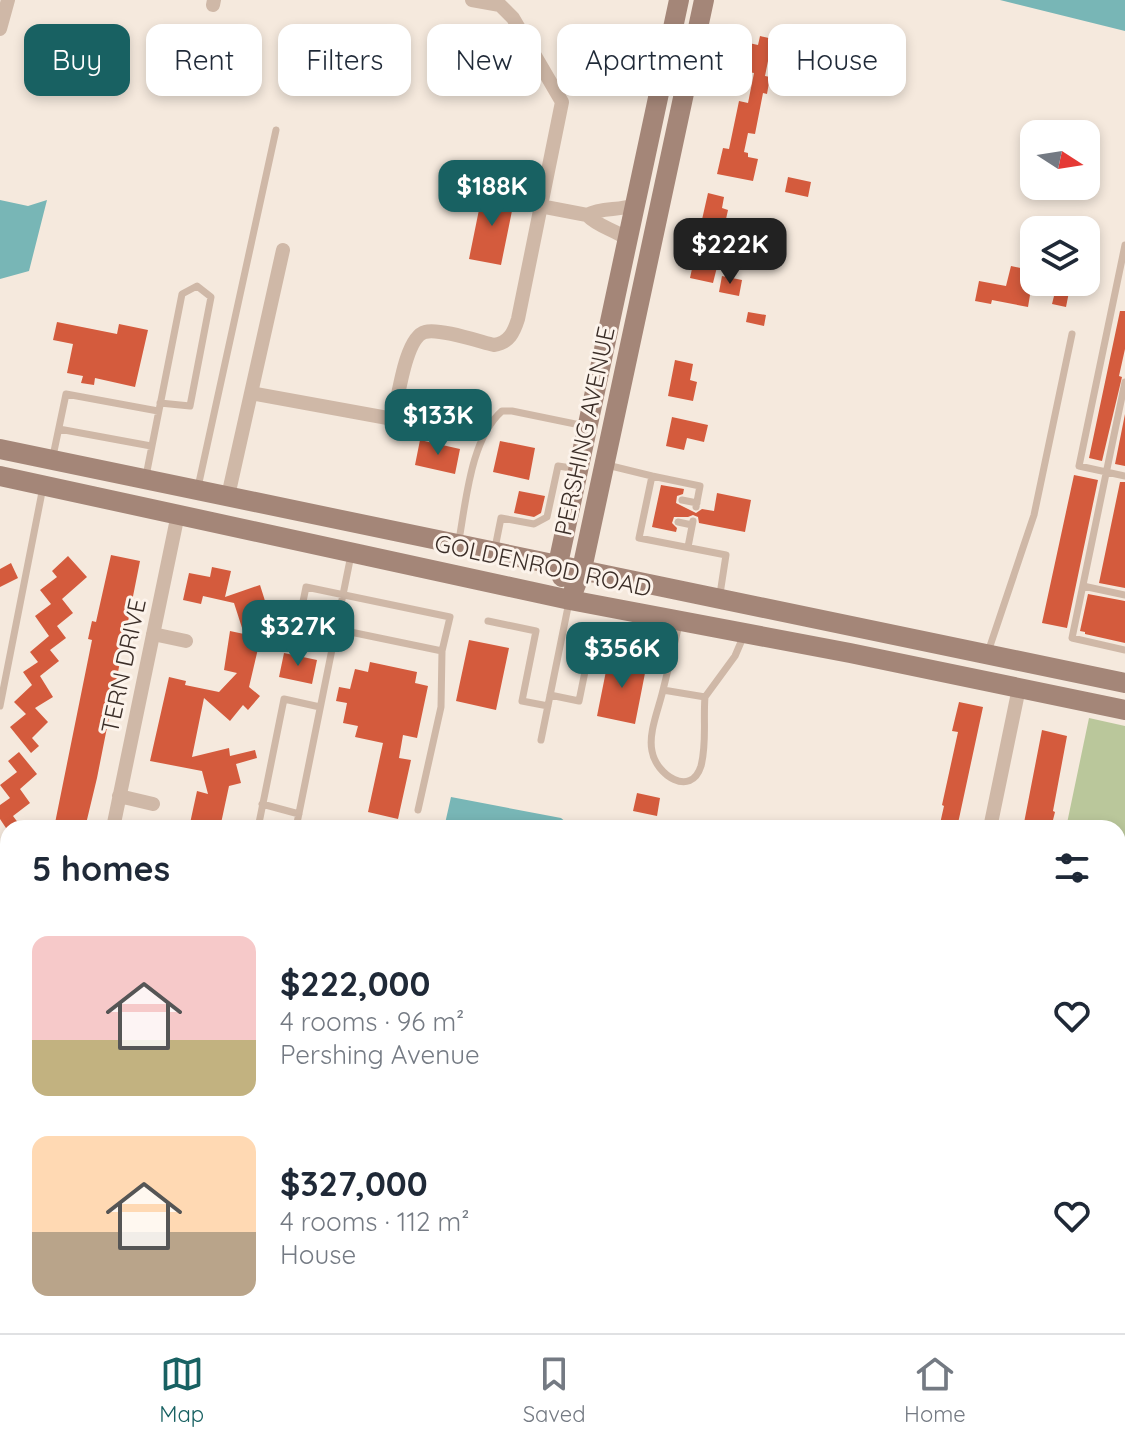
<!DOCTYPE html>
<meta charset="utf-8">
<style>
:root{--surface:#fff;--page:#f6f6f7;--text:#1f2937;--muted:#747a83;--line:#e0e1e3;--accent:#186162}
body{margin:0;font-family:Quicksand,sans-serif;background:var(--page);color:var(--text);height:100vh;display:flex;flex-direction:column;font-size:30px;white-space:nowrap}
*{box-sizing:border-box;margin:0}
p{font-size:26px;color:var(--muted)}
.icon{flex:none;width:44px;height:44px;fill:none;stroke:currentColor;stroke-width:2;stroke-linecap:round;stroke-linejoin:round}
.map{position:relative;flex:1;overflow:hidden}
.sheet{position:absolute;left:0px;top:820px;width:1126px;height:514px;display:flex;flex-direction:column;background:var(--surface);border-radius:24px 24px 0 0;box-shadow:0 4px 12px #0003}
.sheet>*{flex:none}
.banner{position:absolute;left:24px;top:24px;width:1078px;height:72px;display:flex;gap:16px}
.needle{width:52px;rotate:102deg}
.buttons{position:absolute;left:1020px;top:120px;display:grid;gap:16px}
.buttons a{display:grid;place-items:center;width:80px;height:80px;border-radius:16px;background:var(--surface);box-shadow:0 4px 12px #0003;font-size:40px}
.price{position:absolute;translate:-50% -68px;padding:0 18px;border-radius:16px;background:var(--accent);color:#fff;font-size:26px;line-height:52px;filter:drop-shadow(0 2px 4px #0008)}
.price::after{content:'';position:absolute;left:50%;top:48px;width:24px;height:18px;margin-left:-12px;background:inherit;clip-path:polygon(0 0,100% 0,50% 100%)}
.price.current{background:#222;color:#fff}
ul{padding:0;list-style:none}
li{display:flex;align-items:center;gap:24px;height:200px;padding:0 32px}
li span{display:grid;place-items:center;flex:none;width:224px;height:160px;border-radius:16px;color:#555}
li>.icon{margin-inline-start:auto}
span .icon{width:96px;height:96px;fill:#fffc;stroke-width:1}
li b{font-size:34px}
h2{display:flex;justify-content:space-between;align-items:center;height:96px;padding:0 32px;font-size:34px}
.pill{padding:0 28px;border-radius:16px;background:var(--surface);box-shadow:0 4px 12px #0003;font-size:28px;line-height:72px}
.pill.current{background:var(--accent);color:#fff}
.menu{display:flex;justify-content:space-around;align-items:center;height:112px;border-top:2px solid var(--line);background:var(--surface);font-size:22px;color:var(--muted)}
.menu a{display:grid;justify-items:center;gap:4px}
.menu .current{color:var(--accent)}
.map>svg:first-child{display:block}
.green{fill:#bac79b}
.water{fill:#78b6b6}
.building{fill:#d45b3d}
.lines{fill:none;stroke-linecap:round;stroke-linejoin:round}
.lane{stroke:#cfb8a7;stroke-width:7}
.street{stroke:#cfb8a7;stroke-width:14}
.secondary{stroke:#a48678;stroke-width:20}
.labels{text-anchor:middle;stroke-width:6;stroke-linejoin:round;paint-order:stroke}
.street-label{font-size:24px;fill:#3b2e28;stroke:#fcf3eb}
</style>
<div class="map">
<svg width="1125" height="1333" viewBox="0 0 1125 1333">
<rect width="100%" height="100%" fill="#f5e9dd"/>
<path class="green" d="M1089 718 1125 726V1076L1118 1109V828H1066Z
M343 1326H543L533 1333H376Z"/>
<path class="water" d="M1000 0H1125V31Z
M0 200 28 206 47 200 29 271 0 279Z
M451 797 561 818 573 828H444Z"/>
<path class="building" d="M760 36 796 44 793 61 769 56 765 76 770 77 767 94 763 93 755 134 748 133 744 152 748 153V157L758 159 753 181 717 174 723 148 729 149 739 101 748 103 754 73 743 71 749 43 758 45Z
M788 177 811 182 808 197 785 192Z
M483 190 515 196 501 265 469 259Z
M708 193 724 197 722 208 728 210 724 228 701 224Z
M696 250 720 255 713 283 690 278Z
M1011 266 1034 271 1028 307 992 300 991 304 975 301 979 281 1006 286Z
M722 276 742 280 739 296 719 292Z
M1057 284 1070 287 1066 307 1052 304Z
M1120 311H1125V349L1119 376 1122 377 1102 461 1089 458Z
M748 312 766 315 764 326 746 322Z
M57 322 117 334 119 324 148 330 135 387 95 378 94 385 81 383 83 376 67 373 73 344 53 340Z
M675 360 693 364 690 380 697 382 693 401 668 396Z
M1125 414V466L1115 464Z
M672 417 708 425 704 442 687 438 684 450 666 446Z
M420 440 460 449 455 474 415 465Z
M500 441 535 448 529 480 493 472Z
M1074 475 1098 480 1067 628 1042 623Z
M1120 482H1125V588L1099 583Z
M661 485 684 489 683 494 677 496 676 503 696 513 702 509 714 511 717 493 751 500 745 532 699 523 698 517 693 515 688 517H674L672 523 677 528 676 532 652 527Z
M519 491 545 496 541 513 534 517 514 513Z
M111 555 140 561 97 778 85 828H54L92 640 88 639 92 621 96 622Z
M68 556 87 577 62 599 73 613 57 626 66 638 50 650 59 661 40 676 53 697 35 708 48 722 32 738 39 746 31 753 10 727 26 714 14 702 32 685 23 672 38 662 30 652 49 636 35 616 51 604 40 590 57 577 52 571Z
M11 563 18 578 0 587V569Z
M212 567 231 571 225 597 260 585 266 604 270 603 275 620 264 623 249 687 260 696 248 710 243 705 230 721 204 698 192 757 229 748 230 756 255 750 257 758 236 764 241 783 229 786 220 828H189L197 791 208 794 202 771 150 761 169 677 186 681 185 685 219 692 237 673 224 670 230 631 244 634 234 603 203 596 201 604 183 600 189 573 210 577Z
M1088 594 1125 601V643L1085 634V632L1080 631Z
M469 640 509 648 496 710 456 701Z
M284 653 317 660 312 684 279 677Z
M609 656 647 663 635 724 597 716Z
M370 662 417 672 415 683 428 686 417 738 403 735 399 758 411 760 398 819 368 812 383 743 355 737 358 726 343 723 347 703 336 701 339 687 350 689 355 669 368 672Z
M959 702 983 707 957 828H939L944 806 942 805 958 732 952 731Z
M1042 730 1067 736 1053 811 1055 812 1051 828H1023Z
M19 752 37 774 20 789 30 803 13 816 22 828H6L0 819V805L10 798 0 785 17 772 8 761Z
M637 793 660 798 657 816 633 811Z"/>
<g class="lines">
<path class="lane" d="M1125 245 1079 466 1125 476
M1125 382 1072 638 1125 650
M59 429 151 446
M53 456 66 394 158 411
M607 465 652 476 639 538 726 555 720 594
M146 476 182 294 197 286 211 297 190 406 160 403
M652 476 700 486 696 507
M198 487 276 130
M682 500 697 503
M678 522 692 525
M459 540C466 501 471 438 502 411H512L585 426
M688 547 693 521
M495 548 501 518 534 524 547 517 558 466 578 469
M1083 586 1125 595
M488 621 536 631 522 701 548 706
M680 621 663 690 705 697 735 656 744 635
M333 643 296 636 306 587 450 617 442 651 336 629
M988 652 1034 515 1072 334
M663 690C659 708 648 733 652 751 656 775 691 798 701 766 707 743 703 720 705 697
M550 695 579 701 591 642 640 652
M0 706 43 487
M541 740 569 602
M262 804 299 814
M418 810 441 707 442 651
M258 828 284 699 320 707
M296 828 351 555"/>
<path class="street" d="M213 5 214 0
M0 29 8 0
M540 206 587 215
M627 239C614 229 598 227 587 215 602 207 618 211 635 205
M251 393 393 419C398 400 405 337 425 332 439 328 478 341 494 345 509 343 514 332 518 319L562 102 513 18 500 5 472 0
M228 496 283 250
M153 634 186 641
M119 796 153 804
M113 828 178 514
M990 828 1019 688
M735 1326 771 1333
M39 1333 41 1326
M681 1333 683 1326
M993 1333 995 1326"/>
<path class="secondary" d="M0 449 1125 683
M0 476 570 600 850 653 1125 710
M562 577 558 564 679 0
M570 600 582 569 704 0"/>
</g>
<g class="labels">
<g class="street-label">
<text transform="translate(585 431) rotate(-78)" y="8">PERSHING AVENUE</text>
<text transform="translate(543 566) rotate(12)" y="8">GOLDENROD ROAD</text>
<text transform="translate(124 666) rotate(-78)" y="8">TERN DRIVE</text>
</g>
</g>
</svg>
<div class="buttons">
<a><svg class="needle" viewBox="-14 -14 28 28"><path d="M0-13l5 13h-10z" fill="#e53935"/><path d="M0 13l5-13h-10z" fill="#747a83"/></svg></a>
<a><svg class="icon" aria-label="layers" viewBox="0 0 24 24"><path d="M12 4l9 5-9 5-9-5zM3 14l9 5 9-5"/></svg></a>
</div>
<b class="price" style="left:492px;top:228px">$188K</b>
<b class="price current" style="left:730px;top:286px">$222K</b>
<b class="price" style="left:438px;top:457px">$133K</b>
<b class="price" style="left:298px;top:668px">$327K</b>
<b class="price" style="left:622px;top:690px">$356K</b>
<div class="banner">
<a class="pill current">Buy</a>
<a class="pill">Rent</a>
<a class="pill">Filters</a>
<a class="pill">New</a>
<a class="pill">Apartment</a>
<a class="pill">House</a>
</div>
<section class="sheet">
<h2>5 homes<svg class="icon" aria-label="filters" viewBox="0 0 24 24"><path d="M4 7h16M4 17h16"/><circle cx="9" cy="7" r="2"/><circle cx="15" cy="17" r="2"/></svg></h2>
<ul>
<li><span style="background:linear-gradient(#f6c9c9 65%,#c2b280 0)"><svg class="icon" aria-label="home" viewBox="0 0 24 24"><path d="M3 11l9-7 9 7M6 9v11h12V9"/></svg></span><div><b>$222,000</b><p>4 rooms · 96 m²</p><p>Pershing Avenue</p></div><svg class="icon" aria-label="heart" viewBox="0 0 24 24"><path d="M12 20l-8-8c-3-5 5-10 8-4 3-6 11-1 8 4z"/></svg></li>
<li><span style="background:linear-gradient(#ffd9b3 60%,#b9a48a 0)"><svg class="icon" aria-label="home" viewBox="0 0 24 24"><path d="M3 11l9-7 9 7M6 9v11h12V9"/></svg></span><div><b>$327,000</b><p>4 rooms · 112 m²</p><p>House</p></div><svg class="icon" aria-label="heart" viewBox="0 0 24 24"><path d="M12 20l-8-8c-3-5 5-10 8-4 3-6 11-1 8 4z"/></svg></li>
</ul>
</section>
</div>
<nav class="menu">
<a class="current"><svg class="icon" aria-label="map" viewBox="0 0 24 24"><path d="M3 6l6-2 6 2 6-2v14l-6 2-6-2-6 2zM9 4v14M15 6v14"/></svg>Map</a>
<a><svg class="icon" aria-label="saved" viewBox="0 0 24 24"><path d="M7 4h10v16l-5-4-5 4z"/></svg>Saved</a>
<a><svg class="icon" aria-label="home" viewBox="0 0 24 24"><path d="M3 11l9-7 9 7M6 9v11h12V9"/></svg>Home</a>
</nav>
